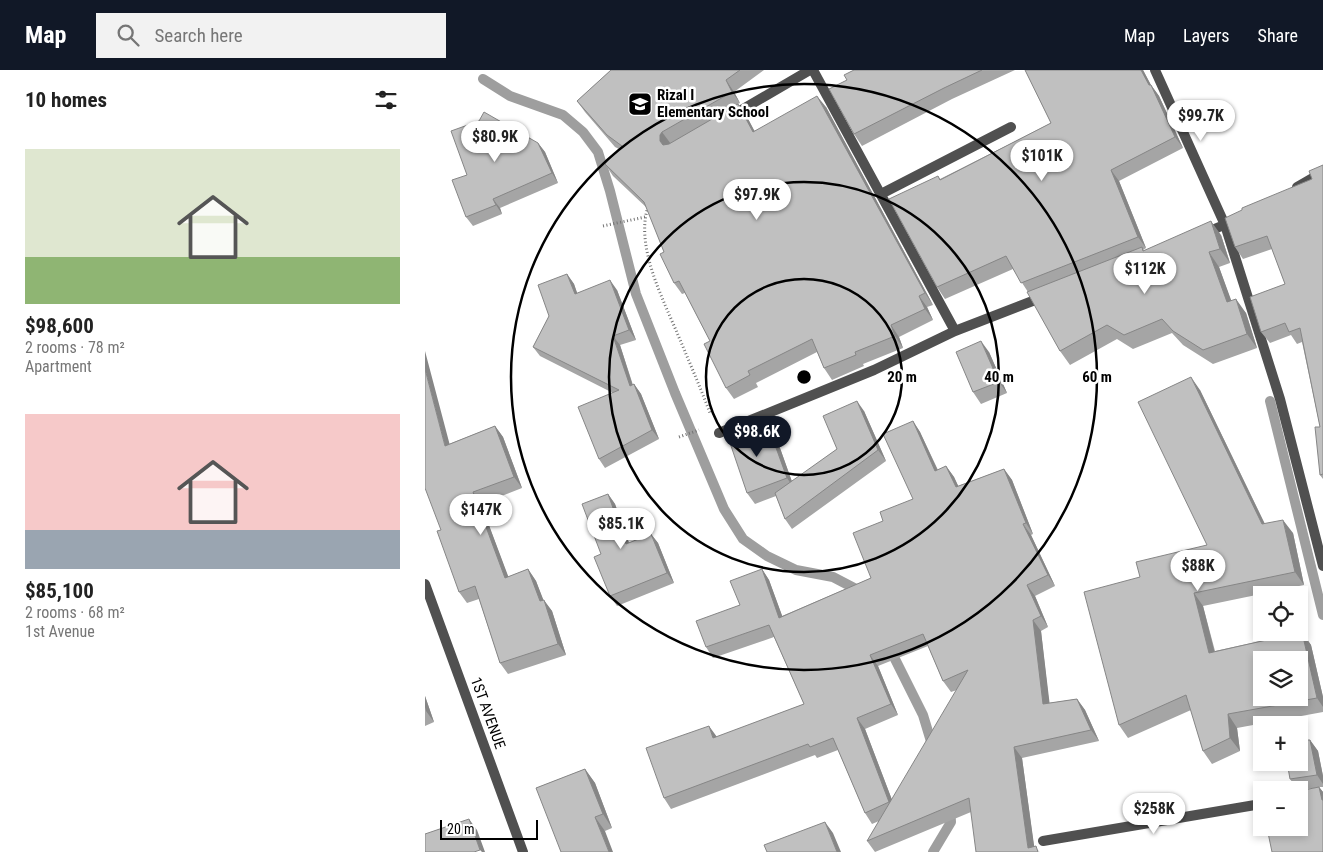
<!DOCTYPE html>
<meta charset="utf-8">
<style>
:root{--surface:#fff;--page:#f2f2f2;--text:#222;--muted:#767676;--accent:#111827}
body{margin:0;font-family:"Roboto Condensed",sans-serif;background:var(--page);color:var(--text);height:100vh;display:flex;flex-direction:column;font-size:19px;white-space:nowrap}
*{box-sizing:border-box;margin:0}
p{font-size:16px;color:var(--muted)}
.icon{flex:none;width:28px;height:28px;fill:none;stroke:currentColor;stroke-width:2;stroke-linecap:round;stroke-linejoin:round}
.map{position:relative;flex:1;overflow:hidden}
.side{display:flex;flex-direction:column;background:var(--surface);width:425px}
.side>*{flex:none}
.tools{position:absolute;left:828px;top:516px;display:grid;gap:10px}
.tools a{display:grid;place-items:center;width:55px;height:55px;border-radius:0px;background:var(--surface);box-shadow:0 2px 8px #0003;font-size:25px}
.scale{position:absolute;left:15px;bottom:12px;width:98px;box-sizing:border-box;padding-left:5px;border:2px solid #000;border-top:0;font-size:14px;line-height:18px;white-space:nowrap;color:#000;-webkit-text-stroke:4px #fff;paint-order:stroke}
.price{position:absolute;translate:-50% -42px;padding:0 11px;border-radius:18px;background:#fff;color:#222;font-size:16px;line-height:32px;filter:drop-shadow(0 1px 2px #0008)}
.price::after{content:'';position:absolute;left:50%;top:30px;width:15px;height:11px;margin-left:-8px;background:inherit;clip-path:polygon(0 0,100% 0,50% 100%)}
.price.active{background:var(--accent);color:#fff}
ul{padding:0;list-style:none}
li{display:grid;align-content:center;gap:10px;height:265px;padding:0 25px}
li span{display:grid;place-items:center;height:155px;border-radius:0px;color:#555}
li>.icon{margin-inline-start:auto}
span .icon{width:90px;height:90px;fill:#fffc;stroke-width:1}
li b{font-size:21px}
h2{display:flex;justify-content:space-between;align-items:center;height:60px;padding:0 25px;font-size:21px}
header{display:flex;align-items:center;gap:30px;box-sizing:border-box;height:70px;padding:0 25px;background:var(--accent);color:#fff}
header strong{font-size:24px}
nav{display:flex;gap:28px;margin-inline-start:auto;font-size:18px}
.search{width:350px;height:45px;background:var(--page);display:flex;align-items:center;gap:12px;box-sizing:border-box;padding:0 18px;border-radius:0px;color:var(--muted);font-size:19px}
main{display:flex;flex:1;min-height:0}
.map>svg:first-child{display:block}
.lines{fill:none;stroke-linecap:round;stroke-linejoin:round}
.stream{stroke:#9e9e9e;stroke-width:10}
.path{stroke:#727272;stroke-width:3;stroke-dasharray:1 2.5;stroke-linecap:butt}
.minor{stroke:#505050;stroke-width:10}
.wall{fill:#a5a5a5;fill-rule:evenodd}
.shaded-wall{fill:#868686}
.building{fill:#c0c0c0;stroke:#868686;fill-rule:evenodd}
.ring{fill:none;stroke:#000;stroke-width:2.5}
.labels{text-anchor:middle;stroke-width:5;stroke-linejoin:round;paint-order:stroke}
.poi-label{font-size:15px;font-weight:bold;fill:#000;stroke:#fff;text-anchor:start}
.street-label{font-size:15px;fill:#000;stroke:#fff}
.centre{fill:#000;stroke:#fff;stroke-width:2.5}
.ring-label{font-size:15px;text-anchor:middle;font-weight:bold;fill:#000;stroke:#fff;stroke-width:5;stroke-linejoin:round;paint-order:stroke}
</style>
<header>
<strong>Map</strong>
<div class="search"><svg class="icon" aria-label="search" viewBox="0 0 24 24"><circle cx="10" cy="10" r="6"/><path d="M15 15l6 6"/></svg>Search here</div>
<nav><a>Map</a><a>Layers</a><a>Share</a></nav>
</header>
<main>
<section class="side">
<h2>10 homes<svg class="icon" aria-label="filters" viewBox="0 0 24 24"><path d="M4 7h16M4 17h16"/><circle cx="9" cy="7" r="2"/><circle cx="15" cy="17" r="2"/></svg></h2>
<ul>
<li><span style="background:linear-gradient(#dfe7d0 70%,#8fb573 0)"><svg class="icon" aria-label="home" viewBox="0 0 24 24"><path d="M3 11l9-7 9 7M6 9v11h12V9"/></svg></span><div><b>$98,600</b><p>2 rooms · 78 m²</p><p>Apartment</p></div></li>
<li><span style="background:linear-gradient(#f6c9c9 75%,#9aa5b1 0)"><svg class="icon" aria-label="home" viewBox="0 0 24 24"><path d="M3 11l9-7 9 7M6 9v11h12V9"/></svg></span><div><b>$85,100</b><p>2 rooms · 68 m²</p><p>1st Avenue</p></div></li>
</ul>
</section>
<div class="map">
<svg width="898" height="782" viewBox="0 0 898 782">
<rect width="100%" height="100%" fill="#fff"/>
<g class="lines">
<path class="stream" d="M58 9 85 26 138 45 158 62 173 82 185 121 211 224 250 323 299 439 318 469 342 486 371 500 408 507 431 519 434 525
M845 331 898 545
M464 577 498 645 508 678
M508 782 526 752 525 737"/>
<path class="path" d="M223 137C210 176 238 229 253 265 264 291 275 317 285 343
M178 156 220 147
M254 367 274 360"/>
<path class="minor" d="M388 0 530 261
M730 0 800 155 855 329 898 496
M306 46 385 0
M872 117 898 102
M456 124 586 57
M780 163 813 149
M294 363 449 300 530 261 618 227
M0 514 98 782
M618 771 836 734"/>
</g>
<path class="wall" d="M186 0H339L309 22 315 33 313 34 321 45 329 61 401 37 508 235 502 237 508 250 474 267 478 278 438 294 439 296 407 310 399 298 392 282 331 313 333 317 309 329 301 318 285 271 260 223 257 224 249 213 239 182 222 138 188 106 180 94 194 79 190 77 160 42 152 31Z
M429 0H590L527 29 437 76 429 64 422 10Z
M600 0H718L726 15 734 26 758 78 694 111 721 178 718 180 719 181 796 165 805 193 794 197 806 231 821 243 832 278 788 294 758 275 747 263 708 279 692 269 645 295 635 281 603 222 588 199 520 229 512 217 513 106 515 109 626 53Z
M113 73 120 82 133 113 75 138 77 144 48 156 41 147 42 105Z
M898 95V409L895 405V357L877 272 872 274 866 265 845 273 836 262 860 214 847 179 818 189 810 177 887 109Z
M142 204 149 214 152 223 192 220 211 270 195 275 208 315 209 314 216 324 234 369 180 398 174 389 188 323 115 286 108 277 124 246Z
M564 282 582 323 556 334 548 322Z
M775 320 840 454 868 463 879 515 778 536 790 581 877 562 886 575 898 627V642L812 658 815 681 787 694 778 681 766 640 703 668 694 655 782 475Z
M439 341 461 391 367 459 360 449 351 426 330 434 322 423 342 353 350 364 367 412 412 379Z
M488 351 495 362 513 400 521 396 529 407 533 416 579 399 587 410 608 464 606 465 630 516 610 526 623 557 616 561 624 633 652 629 660 640 674 671 597 688 609 777 615 782 546 742 450 782 442 771 454 751 447 754 440 743 413 680 392 688 390 685 246 739 239 728 292 667 379 634 349 567 288 588 281 577 315 535 337 499 344 510 357 546 446 508 458 451 488 429ZM503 576 518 611 526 622 532 620 467 730 440 659 473 645 453 596Z
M70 356 78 367 97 418 56 434 83 507 103 499 111 511 118 530 127 541 141 585 83 604 75 593 54 529 42 533 34 522 16 460 24 374Z
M183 424 190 434 204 473 226 464 233 473 249 513 192 536 185 526 176 484Z
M0 626 9 652 0 656Z
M885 670 893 681 898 706V717H894L898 722V782L874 758 889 718 873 720 865 709Z
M160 699 170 713 187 758 180 761 111 718Z"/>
<path class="shaded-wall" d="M716 0H718L729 21 726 15 734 26 758 78 750 67Z
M301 10 309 22 315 33 307 22Z
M392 26 401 37 508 235 500 223Z
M313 34 321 45 336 73 328 62Z
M237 62 246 74 243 83 235 71V65Z
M113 73 120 82 133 113 127 103Z
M686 100 694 111 721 178 713 167Z
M68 129 75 138 77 144 71 135Z
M786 151 796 165 805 193 795 179Z
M784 182 794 197 812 246 802 232Z
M142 204 149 214 156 234 150 224Z
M185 210 192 220 211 270 204 260Z
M494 226 502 237 508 250 500 239Z
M811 229 821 243 832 278 822 264Z
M466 255 474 267 478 278 470 266Z
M188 266 195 275 211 326 205 316Z
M556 271 564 282 582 323 574 312Z
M0 281 28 387 20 376 0 299Z
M766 307 775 320 846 467 837 454Z
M209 314 216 324 234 369 227 360Z
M432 331 439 341 461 391 453 380Z
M488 351 495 362 518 412 510 401Z
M342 353 350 364 370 420 362 408Z
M70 356 78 367 97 418 89 407Z
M521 396 529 407 539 428 531 417Z
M579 399 587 410 608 464 601 453Z
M48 422 56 434 88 519 80 508Z
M183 424 190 434 208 484 201 474Z
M858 450 868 463 879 515 870 502Z
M598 454 606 465 630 516 623 505Z
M226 464 233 473 249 513 242 503Z
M103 499 111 511 122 539 119 530 127 541 141 585 133 574 115 531Z
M337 499 344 510 362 559 354 548Z
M602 515 610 526 623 557 616 546Z
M769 523 778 536 793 596 784 583Z
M608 550 616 561 626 645 618 634Z
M877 562 886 575 898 627V637L892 628Z
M445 585 453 596 473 645 466 634Z
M0 626 9 652 1 641 0 637Z
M652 629 660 640 674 671 666 660Z
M803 644 812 658 815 681 805 668Z
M432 648 440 659 472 743 464 732Z
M284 656 292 667 296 679 288 668Z
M885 670 893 681 898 706V714L892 705Z
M589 677 597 688 610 782 603 778Z
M160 699 170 713 187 758 178 744Z
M894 717 898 722V732L897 730Z
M170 747 180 761 188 782H184Z
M44 749 52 760 60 782H57L55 780Z
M400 752 408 763 416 782H412Z"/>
<path class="building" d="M186 0H315L301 10 307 22 237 62 235 65V71L238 75 244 74 313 34 328 62 392 26 500 223 494 226 500 239 466 255 470 266 430 282 431 285 399 298 387 269 323 301 325 305 301 318 279 274 285 271 254 211 249 213 235 184 239 182 219 132 180 94 197 76 182 65 152 31Z
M429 0H557L519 18 429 64 404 19 422 10 419 5Z
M600 0H716L724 15H726L750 67 686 100 713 167 596 213 581 186 512 217 464 129 513 106 515 110 626 53Z
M59 42 113 73 127 103 68 129 71 135 41 147 27 110 42 105 26 61 54 51Z
M898 95V404L895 405 890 357H895L875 258 864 262 860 253 836 262 825 227 860 214 842 166 810 177 800 148 817 140V138L887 109 884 101Z
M786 151 795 179 784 182 802 232 811 229 822 264 778 280 748 261 737 249 699 265 682 255 635 281 602 222 717 177 718 181Z
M142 204 150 224 185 210 204 260 188 266 205 316 209 314 227 360 174 389 153 337 194 320 108 277 124 246 113 215Z
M556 271 574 312 548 322 531 282Z
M0 299 20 376 70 356 89 407 48 422 80 508 103 499 115 531 119 530 133 574 75 593 50 516 34 522 12 461 16 460 0 418Z
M766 307 837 454 858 450 870 502 769 523 784 583 877 562 892 628 803 644 805 668 778 681 761 625 694 655 659 522 715 507 711 492 782 475 713 332ZM836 590H874V628H836Z
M432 331 453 380 360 449 350 423 412 379 398 346Z
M488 351 510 401 521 396 531 417 579 399 601 453 598 454 623 505 602 515 616 546 608 550 618 634 652 629 666 660 589 677 603 778 611 776 613 782H551L544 728 442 771 543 600 518 611 498 564 445 585 466 634 432 648 464 732 440 743 408 668 385 677 383 674 239 728 221 678 284 656 288 668 379 634 344 555 281 577 271 551 315 535 305 511 337 499 354 548 446 508 428 463 458 451 455 442 488 429 458 364Z
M342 353 362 408 322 423 303 367Z
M183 424 201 474 226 464 242 503 185 526 169 487 176 484 157 434Z
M874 670H885L892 705 865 709 862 692H874Z
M160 699 178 744 170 747 184 782H136L111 718Z
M894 717 897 730H898V782H847L842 758H874V721Z
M44 749 55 780 49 782H0V764Z
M400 752 412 782H342L339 775Z"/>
<g class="ring">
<circle cx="379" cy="307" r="98"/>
<circle cx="379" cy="307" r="195"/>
<circle cx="379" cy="307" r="293"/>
</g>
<defs>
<g id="school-square" transform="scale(1.25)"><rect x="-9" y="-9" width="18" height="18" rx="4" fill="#000" stroke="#fff"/><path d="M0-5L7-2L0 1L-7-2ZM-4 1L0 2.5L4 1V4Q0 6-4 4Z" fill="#fff"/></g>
</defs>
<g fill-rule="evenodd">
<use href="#school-square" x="215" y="34"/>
</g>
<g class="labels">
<g class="poi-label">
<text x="232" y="30">Rizal I<tspan x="232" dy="17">Elementary School</tspan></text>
</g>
<g class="street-label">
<text transform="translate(63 643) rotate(70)" y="5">1ST AVENUE</text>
</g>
</g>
<circle cx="379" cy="307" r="8" class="centre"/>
<g class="ring-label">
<text x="477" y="312">20 m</text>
<text x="574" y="312">40 m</text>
<text x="672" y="312">60 m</text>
</g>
</svg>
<div class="tools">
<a><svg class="icon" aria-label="locate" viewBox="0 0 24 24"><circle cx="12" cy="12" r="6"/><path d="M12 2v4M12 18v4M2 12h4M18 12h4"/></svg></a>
<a><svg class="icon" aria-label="layers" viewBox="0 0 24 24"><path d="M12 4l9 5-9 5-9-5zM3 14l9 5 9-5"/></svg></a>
<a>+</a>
<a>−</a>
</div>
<div class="scale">20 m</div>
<b class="price" style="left:776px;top:72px">$99.7K</b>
<b class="price" style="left:70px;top:93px">$80.9K</b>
<b class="price" style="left:617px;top:112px">$101K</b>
<b class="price" style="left:332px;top:151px">$97.9K</b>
<b class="price" style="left:720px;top:225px">$112K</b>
<b class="price active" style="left:332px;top:388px">$98.6K</b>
<b class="price" style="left:56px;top:466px">$147K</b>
<b class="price" style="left:196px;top:480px">$85.1K</b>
<b class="price" style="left:773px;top:522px">$88K</b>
<b class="price" style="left:729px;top:765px">$258K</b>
</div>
</main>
